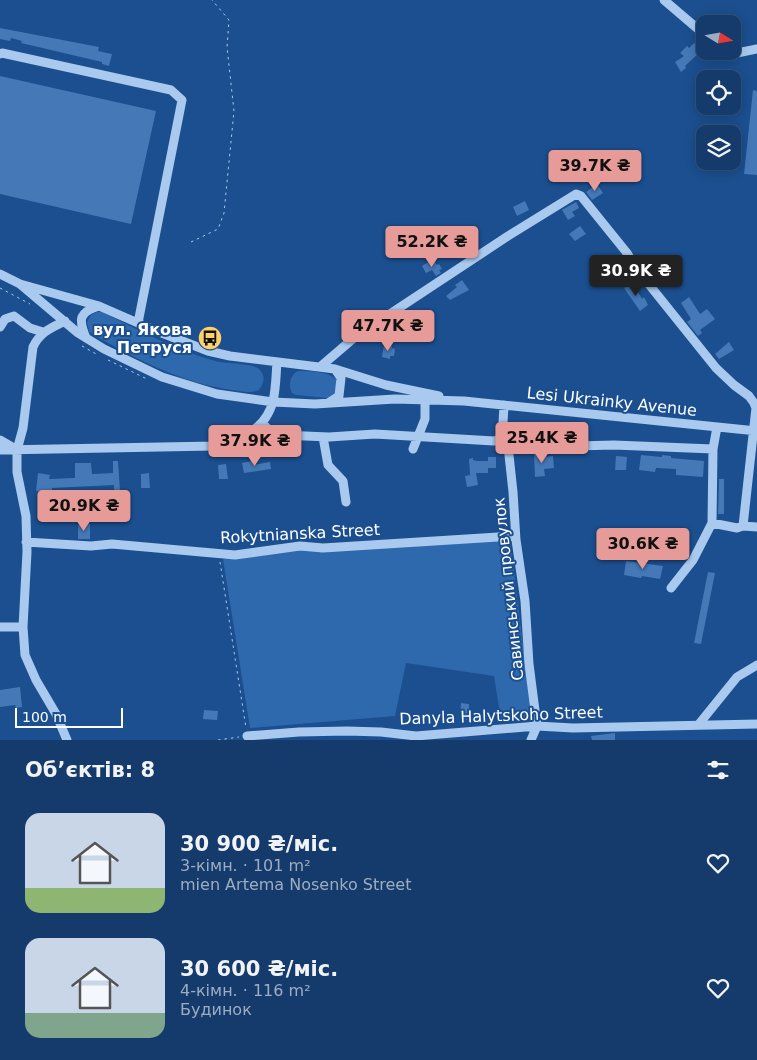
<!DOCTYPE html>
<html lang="uk">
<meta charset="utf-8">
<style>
:root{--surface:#143b6b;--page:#1d4271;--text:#f1f3f6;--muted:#9dadc1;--line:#33557e;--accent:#e69b98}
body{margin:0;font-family:"DejaVu Sans",sans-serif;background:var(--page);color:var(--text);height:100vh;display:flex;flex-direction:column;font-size:19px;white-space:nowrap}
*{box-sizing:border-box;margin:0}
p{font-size:16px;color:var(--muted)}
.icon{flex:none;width:28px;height:28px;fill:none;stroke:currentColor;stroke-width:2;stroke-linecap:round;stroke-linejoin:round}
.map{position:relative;height:740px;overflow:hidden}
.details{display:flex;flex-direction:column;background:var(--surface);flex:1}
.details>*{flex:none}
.needle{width:32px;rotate:101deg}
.tools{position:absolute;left:696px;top:15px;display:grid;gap:10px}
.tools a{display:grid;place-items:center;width:45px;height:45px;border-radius:10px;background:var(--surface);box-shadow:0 2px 12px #0003,0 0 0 1px var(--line);font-size:25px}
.scale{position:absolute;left:15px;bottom:12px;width:108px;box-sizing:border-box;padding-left:5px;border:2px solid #fff;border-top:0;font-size:14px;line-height:18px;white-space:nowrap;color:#fff;-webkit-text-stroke:4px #1b4f8f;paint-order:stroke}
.price{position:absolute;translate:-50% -42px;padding:0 11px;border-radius:5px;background:var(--accent);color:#111;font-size:16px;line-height:32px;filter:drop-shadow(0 1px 2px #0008)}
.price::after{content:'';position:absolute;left:50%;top:30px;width:15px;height:11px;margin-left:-8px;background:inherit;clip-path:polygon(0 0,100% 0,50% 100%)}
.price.selected{background:#222;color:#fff}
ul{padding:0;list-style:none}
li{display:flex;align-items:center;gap:15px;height:125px;padding:0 25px}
li span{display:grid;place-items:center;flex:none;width:140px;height:100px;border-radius:15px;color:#555}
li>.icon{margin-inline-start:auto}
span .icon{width:60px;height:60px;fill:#fffc;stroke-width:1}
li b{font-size:21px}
h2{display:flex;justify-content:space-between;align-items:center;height:60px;padding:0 25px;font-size:21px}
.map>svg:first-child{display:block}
.green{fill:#2e69ad}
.building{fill:#4478b7}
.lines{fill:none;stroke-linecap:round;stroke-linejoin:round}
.path{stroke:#a9c9ee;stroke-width:1;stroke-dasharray:2.5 4;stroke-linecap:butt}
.minor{stroke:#a9c9ee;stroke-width:9}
.labels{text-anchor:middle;stroke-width:4;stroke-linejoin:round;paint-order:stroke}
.poi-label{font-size:16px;font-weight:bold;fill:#fff;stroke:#1b4f8f;text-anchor:end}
.street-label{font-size:16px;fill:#fff;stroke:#1b4f8f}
</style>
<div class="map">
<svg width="757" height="740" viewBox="0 0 757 740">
<rect width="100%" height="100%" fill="#1b4f8f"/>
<path class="green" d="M97 312H102C139 330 175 350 215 361 225 364 253 363 259 369 266 375 264 384 259 390 250 394 241 391 232 390 182 383 136 359 92 334L89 331 87 322 91 315Z
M298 371C310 371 328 371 337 380L336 395 327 398 296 395 292 393C288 385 290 375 298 371Z
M510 538 532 720H501L494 676 406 663 395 716 250 728 223 559 301 548Z"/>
<path class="building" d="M0 28 99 47 98 51 112 54 109 66 102 64V62L21 43 22 41 11 38 10 41 0 39Z
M694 43 701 51 685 66 686 68 681 72 675 62 684 56 680 53 687 46 689 48Z
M0 76 156 111 131 224 0 194Z
M753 90 757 91V175L744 174Z
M558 160 566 173 557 178 549 166Z
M597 184 603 193 592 200 586 192Z
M525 201 529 210 517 216 513 207Z
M576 202 579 208 572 212 575 216 568 220 562 210Z
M580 226 586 234 575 241 569 234Z
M433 259 437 265 439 264 442 269 439 270 441 273 436 276 432 270 426 273 422 266Z
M462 280 469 290 450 300 446 296 457 287 455 285Z
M633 283 642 299 644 297 648 305 640 311 624 288Z
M689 297 700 314 707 309 715 319 700 330 702 333 698 336 687 322 691 319 681 303Z
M729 342 734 350 719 359 715 354Z
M384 345 392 346V348L395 349 394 356H390V359L382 357Z
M534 453H543V457L553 456 554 468 544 469 545 476 535 477Z
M641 455 662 457V455L671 456V458L704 461 703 477 676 475V469L656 468 655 472 639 470Z
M616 456 627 457 626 470H615Z
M488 457H496V468H488V473H476L478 485 467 487 465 476 470 475 469 459 473 458V460L477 461H488Z
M113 461H118L120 491H114V485L52 488V493L36 491 38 473 50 475 49 479 75 478V463H91L92 474 113 473Z
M252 461 253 465 270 462 271 469 244 473 242 463Z
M226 464 228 479H219L218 465Z
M149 473 150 488H141V474Z
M719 479H724V514H718Z
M90 524V539H78V525Z
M626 561 663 566 660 579 642 576 641 578 624 575Z
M708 572 715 573 701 644 694 643Z
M20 687 22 707 16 708 15 705 0 707V690Z
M461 703 469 704V720L460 719Z
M204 710 218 711 217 720 203 719Z
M615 733V740H592L591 736Z"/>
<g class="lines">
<path class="path" d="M191 242 218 229 224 213 234 111 227 47 229 20 212 0
M0 288 30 304
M82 346 98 355
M108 360 147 379
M220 562 246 728
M218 740 239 737"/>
<path class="minor" d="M664 0 705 35
M727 51 737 53 757 49
M0 54 2 53 171 90 182 100 138 323
M0 274 20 284 99 306 154 330 208 351 230 356 335 369 386 385 439 396
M20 284 78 333 104 349 162 377 217 394 273 402 315 404 395 399 464 401 757 431
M0 327 5 319 14 316 30 328 43 332
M86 338C78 319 79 312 99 306
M320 367 355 337 508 236 576 194 581 196 627 253 635 267 716 368 734 385 749 396 754 403 756 408 743 526 737 528 712 523 693 560 671 588
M328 403 339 396 341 378 335 369
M504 405 503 423 508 446 513 492 516 540 525 601 529 664 537 726 531 740
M262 423 269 430 282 435 329 437 375 434 494 441 506 437
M323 437 328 465 343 481 346 502
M0 440 17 450V472L26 516 27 552 23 627 25 655 36 680 56 714 67 740
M508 446 539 447 614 445 713 449
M413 449 425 419V400
M0 450 214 446C240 441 266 429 273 401 276 389 276 374 277 362
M17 450 23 428 33 347C40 332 51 328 65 321
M712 523 713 449 717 427
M743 526 757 527
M26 542 91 546 112 544 235 555 300 546 323 548 515 536
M0 627H23
M699 724 737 677 757 665
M247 736 299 732 347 731 381 732 416 736 537 726 573 728 757 724"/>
</g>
<defs>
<g id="bus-disc" transform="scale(1.25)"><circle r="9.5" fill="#ffd166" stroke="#1b4f8f"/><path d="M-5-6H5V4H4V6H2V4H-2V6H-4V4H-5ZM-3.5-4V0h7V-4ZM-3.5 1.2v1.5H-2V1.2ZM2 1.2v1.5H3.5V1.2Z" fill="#111"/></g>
</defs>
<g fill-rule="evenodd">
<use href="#bus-disc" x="210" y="338"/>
</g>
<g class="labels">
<g class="poi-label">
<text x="192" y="335">вул. Якова<tspan x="192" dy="18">Петруся</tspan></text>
</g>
<g class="street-label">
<text transform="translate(612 401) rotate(6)" y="6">Lesi Ukrainky Avenue</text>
<text transform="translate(300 533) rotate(-3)" y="6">Rokytnianska Street</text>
<text transform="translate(508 589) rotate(-96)" y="6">Савинський провулок</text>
<text transform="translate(501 715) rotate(-2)" y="6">Danyla Halytskoho Street</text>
</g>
</g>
</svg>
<div class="tools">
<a><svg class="needle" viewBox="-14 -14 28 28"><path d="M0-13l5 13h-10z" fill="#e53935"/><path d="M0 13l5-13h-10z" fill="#9dadc1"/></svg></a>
<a><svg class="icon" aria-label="locate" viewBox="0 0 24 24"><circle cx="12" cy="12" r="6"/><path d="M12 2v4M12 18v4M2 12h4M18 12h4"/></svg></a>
<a><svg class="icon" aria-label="layers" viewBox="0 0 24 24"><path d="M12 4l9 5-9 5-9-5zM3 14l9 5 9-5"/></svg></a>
</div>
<div class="scale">100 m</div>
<b class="price" style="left:595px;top:192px">39.7K ₴</b>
<b class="price" style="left:432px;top:268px">52.2K ₴</b>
<b class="price selected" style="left:636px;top:297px">30.9K ₴</b>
<b class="price" style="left:388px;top:352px">47.7K ₴</b>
<b class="price" style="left:542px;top:464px">25.4K ₴</b>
<b class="price" style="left:255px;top:467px">37.9K ₴</b>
<b class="price" style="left:84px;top:532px">20.9K ₴</b>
<b class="price" style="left:643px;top:570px">30.6K ₴</b>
</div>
<section class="details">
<h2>Об’єктів: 8<svg class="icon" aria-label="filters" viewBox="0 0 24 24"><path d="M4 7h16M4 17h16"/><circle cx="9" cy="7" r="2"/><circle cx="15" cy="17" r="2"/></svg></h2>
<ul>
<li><span style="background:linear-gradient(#c9d6e8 75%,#8fb573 0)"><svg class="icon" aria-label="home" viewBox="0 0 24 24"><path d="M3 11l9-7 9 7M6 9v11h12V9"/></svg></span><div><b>30 900 ₴/міс.</b><p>3-кімн. · 101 m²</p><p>mien Artema Nosenko Street</p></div><svg class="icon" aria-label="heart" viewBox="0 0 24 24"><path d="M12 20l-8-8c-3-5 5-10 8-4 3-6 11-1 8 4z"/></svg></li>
<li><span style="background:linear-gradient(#c9d6e8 75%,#7fa58c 0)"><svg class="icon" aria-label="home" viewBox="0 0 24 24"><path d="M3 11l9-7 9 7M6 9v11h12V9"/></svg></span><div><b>30 600 ₴/міс.</b><p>4-кімн. · 116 m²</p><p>Будинок</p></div><svg class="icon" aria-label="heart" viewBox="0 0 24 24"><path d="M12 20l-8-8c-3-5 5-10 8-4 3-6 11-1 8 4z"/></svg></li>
</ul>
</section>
